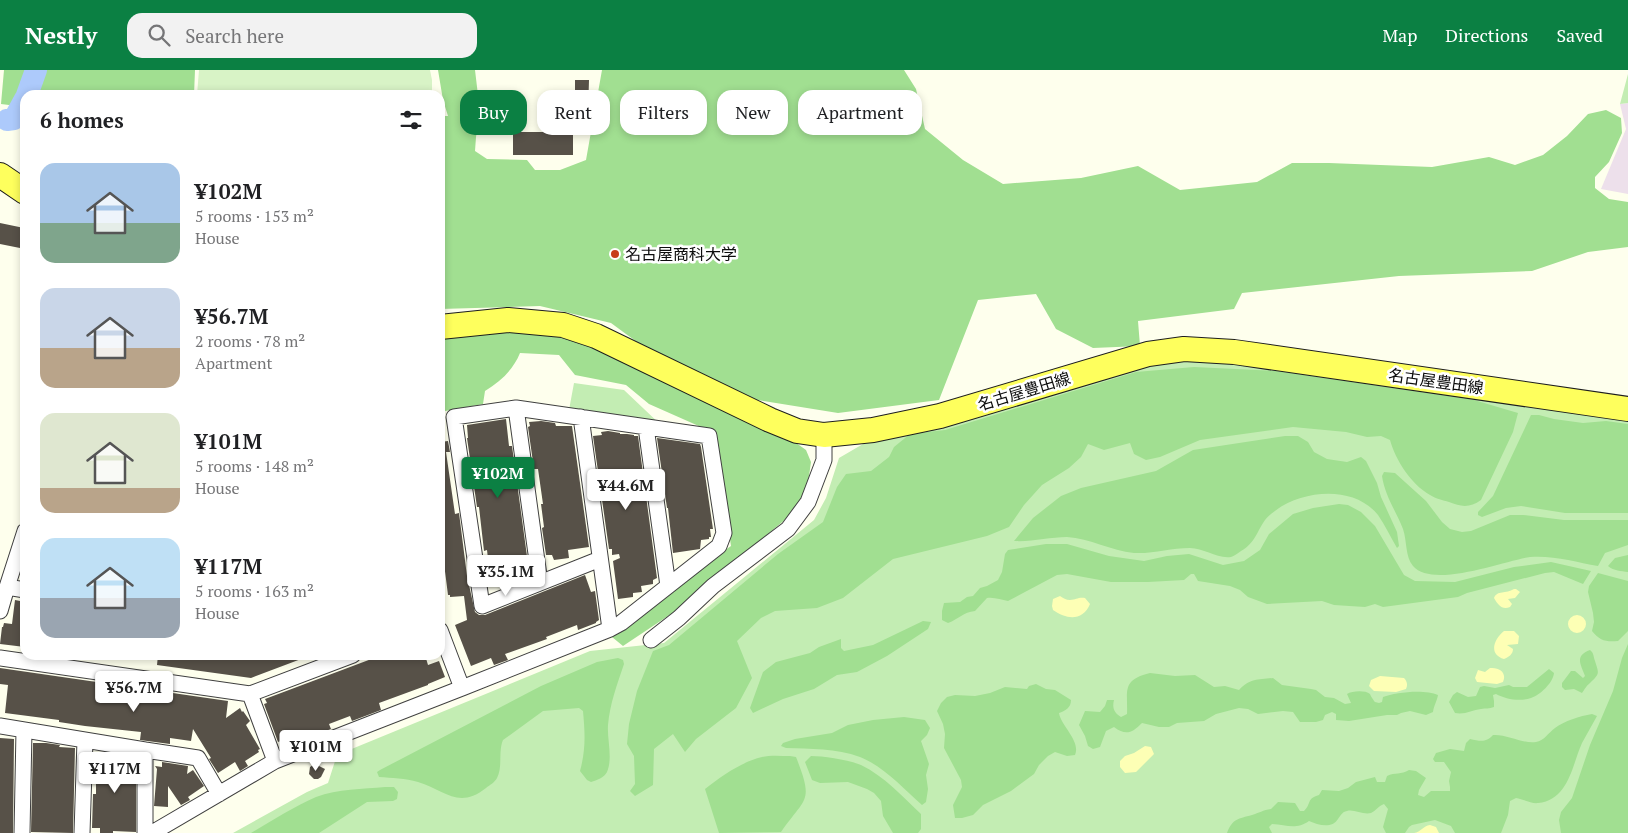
<!DOCTYPE html>
<meta charset="utf-8">
<style>
:root{--surface:#fff;--page:#f2f2f2;--text:#202124;--muted:#757577;--accent:#0b8043}
body{margin:0;font-family:"PT Serif","Noto Sans JP",serif;background:var(--page);color:var(--text);height:100vh;display:flex;flex-direction:column;font-size:19px;white-space:nowrap}
*{box-sizing:border-box;margin:0}
p{font-size:16px;color:var(--muted)}
.icon{flex:none;width:28px;height:28px;fill:none;stroke:currentColor;stroke-width:2;stroke-linecap:round;stroke-linejoin:round}
.map{position:relative;flex:1;overflow:hidden}
.details{position:absolute;left:20px;top:20px;width:425px;height:570px;display:flex;flex-direction:column;background:var(--surface);border-radius:15px;box-shadow:0 2px 8px #0003}
.details>*{flex:none}
.guide{position:absolute;left:460px;top:20px;width:475px;height:45px;display:flex;gap:10px}
.price{position:absolute;translate:-50% -42px;padding:0 11px;border-radius:5px;background:#fff;color:#222;font-size:16px;line-height:32px;filter:drop-shadow(0 1px 2px #0008)}
.price::after{content:'';position:absolute;left:50%;top:30px;width:15px;height:11px;margin-left:-8px;background:inherit;clip-path:polygon(0 0,100% 0,50% 100%)}
.price.selected{background:var(--accent);color:#fff}
ul{padding:0;list-style:none}
li{display:flex;align-items:center;gap:15px;height:125px;padding:0 20px}
li span{display:grid;place-items:center;flex:none;width:140px;height:100px;border-radius:15px;color:#555}
li>.icon{margin-inline-start:auto}
span .icon{width:60px;height:60px;fill:#fffc;stroke-width:1}
li b{font-size:21px}
h2{display:flex;justify-content:space-between;align-items:center;height:60px;padding:0 20px;font-size:21px}
.tag{padding:0 18px;border-radius:15px;background:var(--surface);box-shadow:0 2px 8px #0003;font-size:18px;line-height:45px}
.tag.selected{background:var(--accent);color:#fff}
header{display:flex;align-items:center;gap:30px;box-sizing:border-box;height:70px;padding:0 25px;background:var(--accent);color:#fff}
header strong{font-size:24px}
nav{display:flex;gap:28px;margin-inline-start:auto;font-size:18px}
.search{width:350px;height:45px;background:var(--page);display:flex;align-items:center;gap:12px;box-sizing:border-box;padding:0 18px;border-radius:15px;color:var(--muted);font-size:19px}
.map>svg:first-child{display:block}
.industrial{fill:#ede0eb}
.green{fill:#c3edb3}
.forest{fill:#a1df91}
.sand{fill:#fdffb5}
.pitch{fill:#d8f3c6}
.lines{fill:none;stroke-linecap:round;stroke-linejoin:round}
.river{stroke:#adcafb;stroke-width:22}
.building{fill:#575148}
.minor-casing{stroke:#404040;stroke-width:17}
.primary-casing{stroke:#1e1e1e;stroke-width:26}
.minor{stroke:#fff;stroke-width:15}
.primary{stroke:#feff5d;stroke-width:24}
.poi-dot{fill:#c83d1a;stroke:#fff;stroke-width:2}
.labels{text-anchor:middle;stroke-width:5;stroke-linejoin:round;paint-order:stroke}
.poi-label{font-size:16px;fill:#0d0d0d;stroke:#fff;text-anchor:start}
.street-label{font-size:16px;fill:#0d0d0d;stroke:#fff}
</style>
<header>
<strong>Nestly</strong>
<div class="search"><svg class="icon" aria-label="search" viewBox="0 0 24 24"><circle cx="10" cy="10" r="6"/><path d="M15 15l6 6"/></svg>Search here</div>
<nav><a>Map</a><a>Directions</a><a>Saved</a></nav>
</header>
<div class="map">
<svg width="1628" height="763" viewBox="0 0 1628 763">
<rect width="100%" height="100%" fill="#feffed"/>
<path class="industrial" d="M1628 33V124L1601 119 1626 59 1620 34Z"/>
<path class="green" d="M1628 4V33L1620 34Z
M1176 289 1233 290 1628 349V763H233L307 722 328 713 337 685 590 581 664 573 814 450 826 428 839 388 863 374 1106 304Z
M574 313 624 320 663 357 569 340Z"/>
<path class="forest" d="M4 0H195L194 25H25V37L1 34Z
M438 0H475L480 42 476 67 475 81 487 89 527 90 535 100H560L586 90 602 0H904L916 19 925 59 963 90 1003 114 1081 108 1138 96 1180 120 1257 112 1292 93H1329L1432 97 1489 87 1515 95 1543 85 1567 66 1588 44 1606 40 1621 48 1622 63 1609 92 1595 107V118L1609 129 1628 132V177L1588 182 1532 201 1399 206 1242 223 1234 239 1138 251 1140 276 1093 278 1056 259 1036 224 978 230 939 330 838 343 757 330 656 286 611 253 540 236 440 239V112L445 104 440 94V46H448L443 30Z
M25 233V269L21 266 22 238Z
M527 259 580 267 792 370 806 380 811 392 807 420 793 443 677 540 623 576 612 567 715 487 731 476 715 370 710 361 649 334 626 315 575 305 559 285 520 283C513 300 501 311 485 321L483 334 440 342V265Z
M1194 297 1276 301 1474 330 1518 343 1513 362 1481 430C1470 438 1461 437 1449 432 1443 430 1436 429 1430 425 1411 414 1396 391 1390 370L1381 366 1367 367 1346 362 1293 357 1200 370 1160 387 1146 390 1134 384 1130 373 1104 380 1088 374 1081 387 1069 398 1042 415 1024 435 1009 457 987 466 893 489 843 528 817 538 775 541 761 548 737 571 752 608 736 638 696 669 685 682 673 664 654 679 653 715 635 726 630 721 635 714 634 686 627 674 629 654 637 621 653 581 669 575 778 484 823 452 837 417 846 404 871 401 889 387 894 377 910 364 945 360 1136 302Z
M1531 345H1539L1554 349 1583 353 1606 351 1628 354V443H1565L1521 436 1506 438 1482 447 1478 445V442L1493 426Z
M1285 366H1298L1308 372 1314 382 1327 389 1347 392 1361 387 1366 391 1377 413 1381 427 1397 462 1399 476 1397 478C1391 468 1385 455 1378 445 1353 414 1299 420 1271 444 1258 454 1258 472 1241 481 1238 483 1234 486 1231 487 1217 489 1204 478 1190 478 1171 478 1153 484 1134 483 1111 481 1090 468 1067 467 1050 467 1032 472 1014 471L1033 448 1061 426 1081 418 1156 401 1193 380Z
M1384 402 1395 403 1426 431 1442 452 1450 459 1462 462 1471 461 1510 445H1523L1564 450H1628V475L1605 483 1598 496C1576 492 1552 485 1530 487 1503 491 1433 519 1413 496 1405 487 1407 470 1403 459 1396 441 1385 426 1382 406Z
M1339 434 1348 435 1361 442 1375 456 1404 505 1415 511 1455 512 1514 497 1551 492 1591 501 1583 514 1554 502 1545 503 1467 523 1458 527 1383 537 1375 534 1365 537 1334 535 1322 531 1267 534 1248 527 1240 520 1230 516 1198 511 1194 504H1191L1184 510 1148 512H1111L1067 504 1057 505 1008 531C1001 530 995 527 987 528L975 541C963 542 959 549 948 553L942 550V541L944 533 960 532 967 527 973 526 980 518 987 516 998 510 1002 502 1005 484 1008 480 1046 474H1067L1109 486 1144 491 1167 486 1189 484 1223 495 1244 491 1260 480 1269 464 1293 444 1313 438Z
M1628 485V502C1621 501 1614 501 1608 496L1615 488Z
M1598 503 1628 511V561L1618 571C1606 572 1600 571 1592 561L1594 552 1593 543 1588 522 1589 516Z
M923 551 931 552 928 559 887 586 857 602 837 605 814 619 783 629 753 643 750 638 763 602 776 592 810 583 819 577 841 569V578L844 581 873 575Z
M1628 574V763H1561L1559 750 1561 742 1572 728 1590 675 1613 621 1622 588Z
M1590 580C1594 583 1593 586 1595 591 1599 604 1600 603 1590 613 1586 616 1585 619 1582 623L1574 619 1565 620 1562 617V613L1571 601H1575L1583 608 1585 606C1581 595 1574 586 1590 580Z
M618 588 623 590 624 594C617 615 610 633 608 655 607 670 613 688 607 702 604 708 597 710 591 712L587 710 580 701C586 679 585 663 583 641L579 638 543 641 503 670C498 682 503 696 497 708 495 712 490 715 486 718 458 740 445 720 418 712 405 708 392 708 379 707L377 702 380 700 541 616 597 592Z
M1549 599 1554 603C1553 613 1540 625 1531 628 1520 632 1505 629 1496 624L1493 625 1494 631V637C1489 639 1486 638 1481 639 1472 640 1465 645 1455 643L1449 632 1453 625 1457 622 1468 627 1476 626 1480 617 1484 616 1495 618 1509 615 1513 617H1527Z
M1150 603 1175 606 1195 605 1214 617 1225 616 1239 620C1251 608 1257 610 1273 608L1282 615 1311 619 1316 620 1325 627 1334 628 1345 634 1351 633 1347 624C1352 621 1365 620 1370 624 1370 625 1374 631 1375 632L1379 633 1382 632 1383 627C1396 622 1425 619 1438 625 1437 631 1434 635 1433 642L1426 645 1410 641 1401 643 1397 645H1387L1349 651 1336 650V644L1332 642 1325 645 1323 650 1316 652H1300L1293 642 1283 641 1258 644 1248 639 1239 638 1216 644 1204 651 1177 653 1169 657H1159L1142 653C1132 663 1126 666 1114 657L1106 661 1100 677 1093 679 1088 676 1085 666 1079 655 1085 641 1100 642 1105 636 1107 630H1114C1112 638 1114 643 1121 647L1127 644C1128 621 1121 610 1150 603Z
M1036 614 1046 619 1055 620 1071 630C1071 638 1065 641 1059 643 1061 656 1081 671 1075 685L1067 686 1055 682 1048 686 1039 695 1034 704 1011 721 983 735 973 745 962 748H955L953 735 962 717 961 710 944 678 945 664 943 654 937 641 941 633 947 627 955 625 975 626 990 623 1005 617 1027 619 1029 616Z
M1592 644 1597 646C1592 655 1587 664 1582 673 1572 695 1569 730 1538 733 1532 734 1523 729 1516 728L1510 731 1508 745 1501 763H1455L1451 756 1435 750 1412 755 1409 757 1405 763H1386L1383 757 1388 739 1384 734C1378 736 1376 741 1371 743 1363 745 1354 739 1347 741 1342 742 1341 745 1338 749 1332 759 1318 755 1309 751 1296 760 1287 755 1272 754L1269 757 1272 763H1227C1233 748 1238 749 1252 745 1259 743 1263 740 1271 739L1278 732 1295 733 1300 741H1304C1312 733 1306 729 1319 725L1322 720 1339 721 1348 718 1356 712 1375 707 1377 712H1385L1387 706C1395 702 1401 705 1409 700L1416 701 1426 708 1419 720 1418 725 1424 727 1431 721H1450V717L1449 711 1451 702 1444 692H1435L1433 689 1436 683 1450 679 1464 681 1466 673 1470 669C1480 671 1486 673 1493 665 1507 664 1523 674 1536 672 1544 671 1548 663 1555 658 1564 651 1580 646 1592 644Z
M904 647 925 650 930 658 927 665 921 671 929 694 926 705 928 719 926 732 922 735C903 718 883 696 860 687 836 678 810 679 786 678L781 676 783 673 795 669 832 663 848 655 873 650Z
M790 686 796 687C814 733 806 726 781 762L719 763 705 719C722 706 741 692 762 687 770 685 781 686 790 686Z
M811 686C823 686 849 690 861 695 884 706 903 727 921 744V759L918 763H893L883 746 881 731 874 723 867 719 848 712 820 713 812 710 805 692Z
M385 717H394L398 722 397 729 393 731 367 732 319 763H251C272 751 293 737 316 727 338 719 363 719 385 717Z"/>
<path class="sand" d="M1514 519H1516L1520 522 1515 528 1508 529 1512 534 1510 537C1502 540 1498 535 1494 528 1497 520 1506 524 1514 519Z
M1060 526C1063 528 1066 530 1070 530 1076 530 1078 527 1085 528L1090 534C1083 551 1067 550 1053 540L1052 536 1053 529Z
M1568 554a9 9 0 1 1 18 0a9 9 0 1 1-18 0Z
M1504 561H1514L1519 566 1518 574 1507 575 1513 579C1513 584 1509 587 1504 589 1488 584 1494 569 1504 561Z
M1490 598C1500 597 1507 603 1503 612L1497 614 1477 612 1475 608 1478 600 1485 602Z
M1380 606 1404 608C1407 611 1408 615 1406 619L1396 622 1374 621 1369 616 1371 610Z
M1145 676 1151 677 1154 684 1136 702 1125 703 1120 697V691L1125 686 1134 683Z
M1430 755 1436 757 1439 763H1414C1421 762 1423 756 1430 755Z"/>
<path class="pitch" d="M199 0H430L432 10V25H197Z"/>
<g class="lines">
<path class="river" d="M27 25 36 0
M7 50 14 49 25 29"/>
</g>
<path class="building" d="M575 10H589L588 43H575Z
M513 62H573V85H513Z
M0 153 24 158 20 178 0 174Z
M506 349 509 376H512L529 501 509 504 510 510 494 512 493 506H490L487 480 484 481 479 437H477L467 368H468L467 355Z
M541 351 555 353 556 356H572L589 477 568 480 569 488 554 490 552 485H546L542 458 544 457 541 434H543L538 399H534L528 357 530 356 529 352Z
M608 361 620 363V364H627L634 365V366H638L657 508 653 510V514L641 516 642 522 633 523V527L618 529 613 491 620 488 619 484 612 485V479H609L593 366 602 365 601 362Z
M657 368 700 374 701 377 713 459H710L711 467H709V469L701 470 700 479 673 483 668 438H667Z
M448 371 450 382H446L455 444 459 443 467 506 475 542 479 545H485L585 505 591 522 595 521 599 550 596 552V553L578 560 577 555 546 567 547 569 505 584 508 590 494 595 491 588 471 596 455 555 467 550 464 526 450 527V525H448L440 462V372Z
M15 530 25 532V577L0 574 2 557H3L4 553 12 554Z
M158 585H218L217 587 246 590 259 585 309 586 251 608 157 595Z
M382 585H425L428 595 439 591 445 607 428 614V615L379 633 381 640 352 651 350 646 329 654 331 659 302 670 300 664 278 672 264 634 267 633 265 629Z
M0 598 228 631 226 648 240 638 242 642 243 641 250 651 246 655 260 679 258 680 259 682 245 691 248 696 240 701 235 692 218 703 209 689 211 688 193 659 191 671 170 668V674L140 670 141 662 85 656 59 652V650L5 643 8 615 0 614Z
M0 668 14 669 13 763H0Z
M33 673H46L60 675 59 677 75 678 73 763 31 762Z
M96 683H108L136 688V762L113 761V763H100V758H92L93 724H96Z
M162 692 188 696 187 704 193 700 204 716 188 727 190 730 181 735 168 716V737L154 736 157 699 155 696 162 697Z
M313 695H317L325 699 321 707 318 709H314L309 704 310 697Z"/>
<g class="lines">
<g class="minor-casing">
<path id="minor" d="M516 338 540 513
M581 347 610 559
M646 357 668 516
M7 517 25 461
M0 541 7 517 25 520
M651 570 679 548 713 516 788 459 808 432 824 390V365
M0 588 250 624 353 585
M462 618 610 559 621 553 719 476 724 463 709 366 516 338 454 347 482 536 600 489
M250 624 275 691
M0 656 145 680
M22 763 24 660
M82 763 85 670
M145 763V680L198 688 219 724
M152 763 275 691 462 618 440 560"/>
</g>
<g class="primary-casing">
<path id="primary" d="M0 105 25 122
M440 257 508 250 563 255 596 266 770 350 797 361 824 365 873 360 940 346 1148 284 1184 279 1234 282 1628 339"/>
</g>
<use href="#minor" class="minor"/>
<use href="#primary" class="primary"/>
</g>
<circle class="poi-dot" cx="615" cy="184" r="5"/>
<g class="labels">
<g class="poi-label">
<text x="625" y="190">名古屋商科大学</text>
</g>
<g class="street-label">
<text transform="translate(1436 311) rotate(8)" y="6">名古屋豊田線</text>
<text transform="translate(1024 321) rotate(-17)" y="6">名古屋豊田線</text>
</g>
</g>
</svg>
<b class="price selected" style="left:498px;top:429px">¥102M</b>
<b class="price" style="left:626px;top:441px">¥44.6M</b>
<b class="price" style="left:506px;top:527px">¥35.1M</b>
<b class="price" style="left:134px;top:643px">¥56.7M</b>
<b class="price" style="left:316px;top:702px">¥101M</b>
<b class="price" style="left:115px;top:724px">¥117M</b>
<div class="guide">
<a class="tag selected">Buy</a>
<a class="tag">Rent</a>
<a class="tag">Filters</a>
<a class="tag">New</a>
<a class="tag">Apartment</a>
</div>
<section class="details">
<h2>6 homes<svg class="icon" aria-label="filters" viewBox="0 0 24 24"><path d="M4 7h16M4 17h16"/><circle cx="9" cy="7" r="2"/><circle cx="15" cy="17" r="2"/></svg></h2>
<ul>
<li><span style="background:linear-gradient(#a9c7e8 60%,#7fa58c 0)"><svg class="icon" aria-label="home" viewBox="0 0 24 24"><path d="M3 11l9-7 9 7M6 9v11h12V9"/></svg></span><div><b>¥102M</b><p>5 rooms · 153 m²</p><p>House</p></div></li>
<li><span style="background:linear-gradient(#c9d6e8 60%,#b9a48a 0)"><svg class="icon" aria-label="home" viewBox="0 0 24 24"><path d="M3 11l9-7 9 7M6 9v11h12V9"/></svg></span><div><b>¥56.7M</b><p>2 rooms · 78 m²</p><p>Apartment</p></div></li>
<li><span style="background:linear-gradient(#dfe7d0 75%,#b9a48a 0)"><svg class="icon" aria-label="home" viewBox="0 0 24 24"><path d="M3 11l9-7 9 7M6 9v11h12V9"/></svg></span><div><b>¥101M</b><p>5 rooms · 148 m²</p><p>House</p></div></li>
<li><span style="background:linear-gradient(#bfe0f5 60%,#9aa5b1 0)"><svg class="icon" aria-label="home" viewBox="0 0 24 24"><path d="M3 11l9-7 9 7M6 9v11h12V9"/></svg></span><div><b>¥117M</b><p>5 rooms · 163 m²</p><p>House</p></div></li>
</ul>
</section>
</div>
